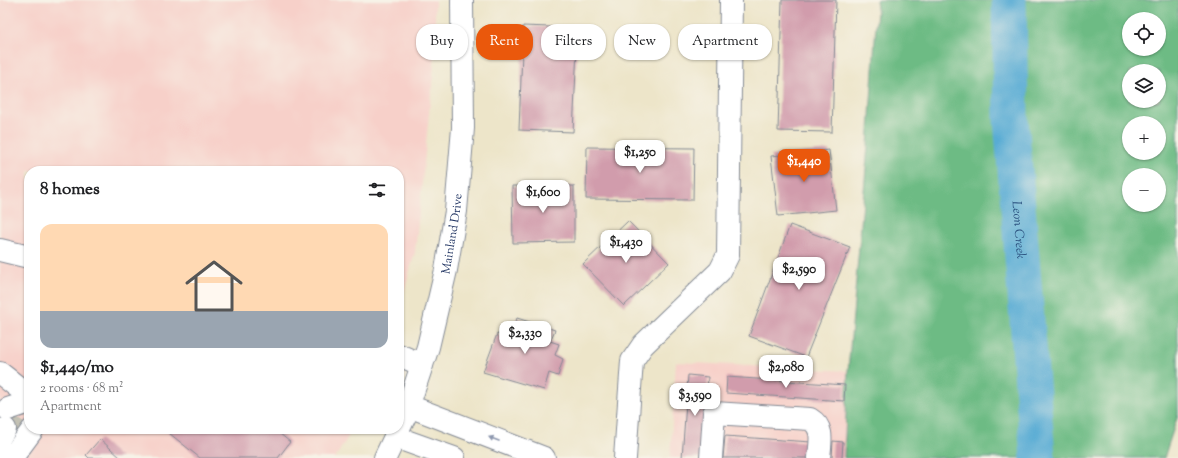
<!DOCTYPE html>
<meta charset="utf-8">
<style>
:root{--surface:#fff;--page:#f2f2f2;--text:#202124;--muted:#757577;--line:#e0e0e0;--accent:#ea580c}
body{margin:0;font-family:"Sorts Mill Goudy",serif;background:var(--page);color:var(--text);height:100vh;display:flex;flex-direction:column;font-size:15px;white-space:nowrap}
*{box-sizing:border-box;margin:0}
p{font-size:13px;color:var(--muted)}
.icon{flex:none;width:22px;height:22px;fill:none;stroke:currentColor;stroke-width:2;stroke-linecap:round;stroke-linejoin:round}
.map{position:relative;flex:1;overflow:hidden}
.panel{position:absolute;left:24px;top:166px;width:380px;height:268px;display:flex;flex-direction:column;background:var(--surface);border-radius:16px;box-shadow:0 1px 3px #0004}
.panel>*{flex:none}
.banner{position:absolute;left:416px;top:24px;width:380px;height:36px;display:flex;gap:8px}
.fabs{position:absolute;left:1122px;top:12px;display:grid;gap:8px}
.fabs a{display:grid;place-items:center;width:44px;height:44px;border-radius:50%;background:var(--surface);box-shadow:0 1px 3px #0004;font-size:20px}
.price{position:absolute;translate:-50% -34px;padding:0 9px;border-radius:8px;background:#fff;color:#222;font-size:13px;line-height:26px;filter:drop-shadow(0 1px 2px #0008)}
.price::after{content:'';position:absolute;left:50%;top:24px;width:12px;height:9px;margin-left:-6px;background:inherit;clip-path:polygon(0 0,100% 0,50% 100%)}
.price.selected{background:var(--accent);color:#fff}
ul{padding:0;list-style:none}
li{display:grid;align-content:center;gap:8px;height:212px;padding:0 16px}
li+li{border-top:1px solid var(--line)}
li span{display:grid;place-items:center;height:124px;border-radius:12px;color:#555}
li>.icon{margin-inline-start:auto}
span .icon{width:72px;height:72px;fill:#fffc;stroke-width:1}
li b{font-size:17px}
h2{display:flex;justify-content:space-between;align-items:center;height:48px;padding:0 16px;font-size:17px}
.chip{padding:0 14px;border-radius:16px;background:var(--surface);box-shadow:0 1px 3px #0004;font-size:14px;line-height:36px}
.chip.selected{background:var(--accent);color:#fff}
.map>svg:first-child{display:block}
.built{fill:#f7d0c9}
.forest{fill:#6dbb84;stroke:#447571;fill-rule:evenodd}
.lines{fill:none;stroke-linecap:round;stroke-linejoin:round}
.river{stroke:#58acd4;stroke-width:35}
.building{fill:#d19cac}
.minor-tunnel{stroke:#c3c1b4;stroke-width:22;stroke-dasharray:22 11;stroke-linecap:butt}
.minor-casing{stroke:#848a94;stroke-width:24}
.minor{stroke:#fff;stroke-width:22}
.oneway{fill:#8d97ae}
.labels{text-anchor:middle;stroke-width:3.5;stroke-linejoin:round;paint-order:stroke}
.street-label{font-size:12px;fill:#1b2f5e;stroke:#f7f3e8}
.water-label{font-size:13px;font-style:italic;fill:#2d5481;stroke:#f7f3e8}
</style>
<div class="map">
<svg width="1178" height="458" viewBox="0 0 1178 458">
<rect width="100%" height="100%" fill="#f7f3e8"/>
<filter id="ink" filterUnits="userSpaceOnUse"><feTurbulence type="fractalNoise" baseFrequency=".025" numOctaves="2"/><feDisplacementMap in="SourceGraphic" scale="8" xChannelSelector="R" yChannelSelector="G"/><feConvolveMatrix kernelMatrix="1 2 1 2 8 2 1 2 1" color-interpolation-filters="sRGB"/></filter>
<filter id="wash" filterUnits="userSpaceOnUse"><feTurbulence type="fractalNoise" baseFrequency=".012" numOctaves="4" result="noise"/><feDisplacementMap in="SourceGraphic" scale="16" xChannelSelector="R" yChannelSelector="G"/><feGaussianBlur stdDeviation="0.9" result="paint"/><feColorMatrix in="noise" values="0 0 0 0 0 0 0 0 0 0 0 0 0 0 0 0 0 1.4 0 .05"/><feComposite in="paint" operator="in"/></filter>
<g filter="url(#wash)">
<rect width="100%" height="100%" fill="#ede5c9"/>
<path class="built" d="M0 0H435V55L415 252 399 310V171H29V429H353L335 458H0Z
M676 362 848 371 844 458H670Z"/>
<path class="forest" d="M876 0H1178V415L1164 458H844L848 371 868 146 877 9ZM1129 19H1159V49H1129ZM1129 71H1159V101H1129ZM1129 123H1159V153H1129ZM1129 175H1159V205H1129Z"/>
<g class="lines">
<path class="river" id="s1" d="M1009 0 1011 119 1038 458"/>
</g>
<g id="blocks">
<path class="building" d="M782 0H836L832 132 778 131Z
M523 26 578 28 573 132 519 130Z
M587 147 694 148 693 200 586 199Z
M829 150 836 210 778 216 771 156Z
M512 186H574V242L513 243Z
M628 221 669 263 624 306 583 264Z
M790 225 850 247 806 357 749 336Z
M517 318 555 330 550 341 559 344 555 355 563 359 558 376 549 373 544 390 483 372 497 334 510 337Z
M688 375 708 377 702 458H682Z
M727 377 845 385 844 401 726 393Z
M164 429H274L290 442 278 458H200Z
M725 436 811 442 810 458H723Z
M100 439 121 458H89L86 455Z
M833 441 843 442 842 458H832Z"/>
</g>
</g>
<g filter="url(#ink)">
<use href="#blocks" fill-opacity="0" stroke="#848a94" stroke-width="1"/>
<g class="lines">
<path class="minor-tunnel" d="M14 437 24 422"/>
<g class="minor-casing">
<g id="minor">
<path d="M0 250 29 257"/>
<path d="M399 355 422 365"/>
<path d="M0 373 29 396"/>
<path d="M409 406 544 458"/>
<path d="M8 409 29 402"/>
<path d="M0 437 5 429"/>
<path d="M395 437 454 458"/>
<path d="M0 457 16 452 33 429"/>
<path id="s2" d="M385 458 405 416 428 347 446 270 456 211 463 128 462 0"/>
<path d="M625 458 632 361 643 345 720 271 728 255 731 0"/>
<path d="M711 458 714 413 810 419C825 428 820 443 819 458"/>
</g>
</g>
<use href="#minor" class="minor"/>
</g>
<defs><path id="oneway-solid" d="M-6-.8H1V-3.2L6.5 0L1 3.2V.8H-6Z"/></defs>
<use class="oneway" href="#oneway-solid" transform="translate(494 439) rotate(-159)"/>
</g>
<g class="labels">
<g class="street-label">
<text dy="4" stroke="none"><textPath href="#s2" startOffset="235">Mainland Drive</textPath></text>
</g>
<g class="water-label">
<text dy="5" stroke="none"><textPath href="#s1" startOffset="230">Leon Creek</textPath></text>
</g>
</g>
</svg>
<div class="fabs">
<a><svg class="icon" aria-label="locate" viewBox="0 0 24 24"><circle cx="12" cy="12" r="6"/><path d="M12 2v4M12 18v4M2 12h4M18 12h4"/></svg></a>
<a><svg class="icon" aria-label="layers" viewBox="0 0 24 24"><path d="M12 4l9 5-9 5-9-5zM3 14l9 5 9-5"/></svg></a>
<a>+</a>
<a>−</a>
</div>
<b class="price" style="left:640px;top:174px">$1,250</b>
<b class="price selected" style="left:804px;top:183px">$1,440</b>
<b class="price" style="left:543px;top:214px">$1,600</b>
<b class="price" style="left:626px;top:264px">$1,430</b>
<b class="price" style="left:799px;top:291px">$2,590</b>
<b class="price" style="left:525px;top:355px">$2,330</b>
<b class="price" style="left:786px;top:389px">$2,080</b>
<b class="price" style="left:695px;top:417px">$3,590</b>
<div class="banner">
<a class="chip">Buy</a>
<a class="chip selected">Rent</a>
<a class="chip">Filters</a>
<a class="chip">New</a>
<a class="chip">Apartment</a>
</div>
<section class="panel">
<h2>8 homes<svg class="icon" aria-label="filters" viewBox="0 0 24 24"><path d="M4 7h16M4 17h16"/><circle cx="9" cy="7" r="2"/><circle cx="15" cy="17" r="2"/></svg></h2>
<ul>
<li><span style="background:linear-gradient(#ffd9b3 70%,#9aa5b1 0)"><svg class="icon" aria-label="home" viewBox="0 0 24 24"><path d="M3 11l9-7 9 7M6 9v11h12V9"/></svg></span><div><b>$1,440/mo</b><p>2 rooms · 68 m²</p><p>Apartment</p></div></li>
</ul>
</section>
</div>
